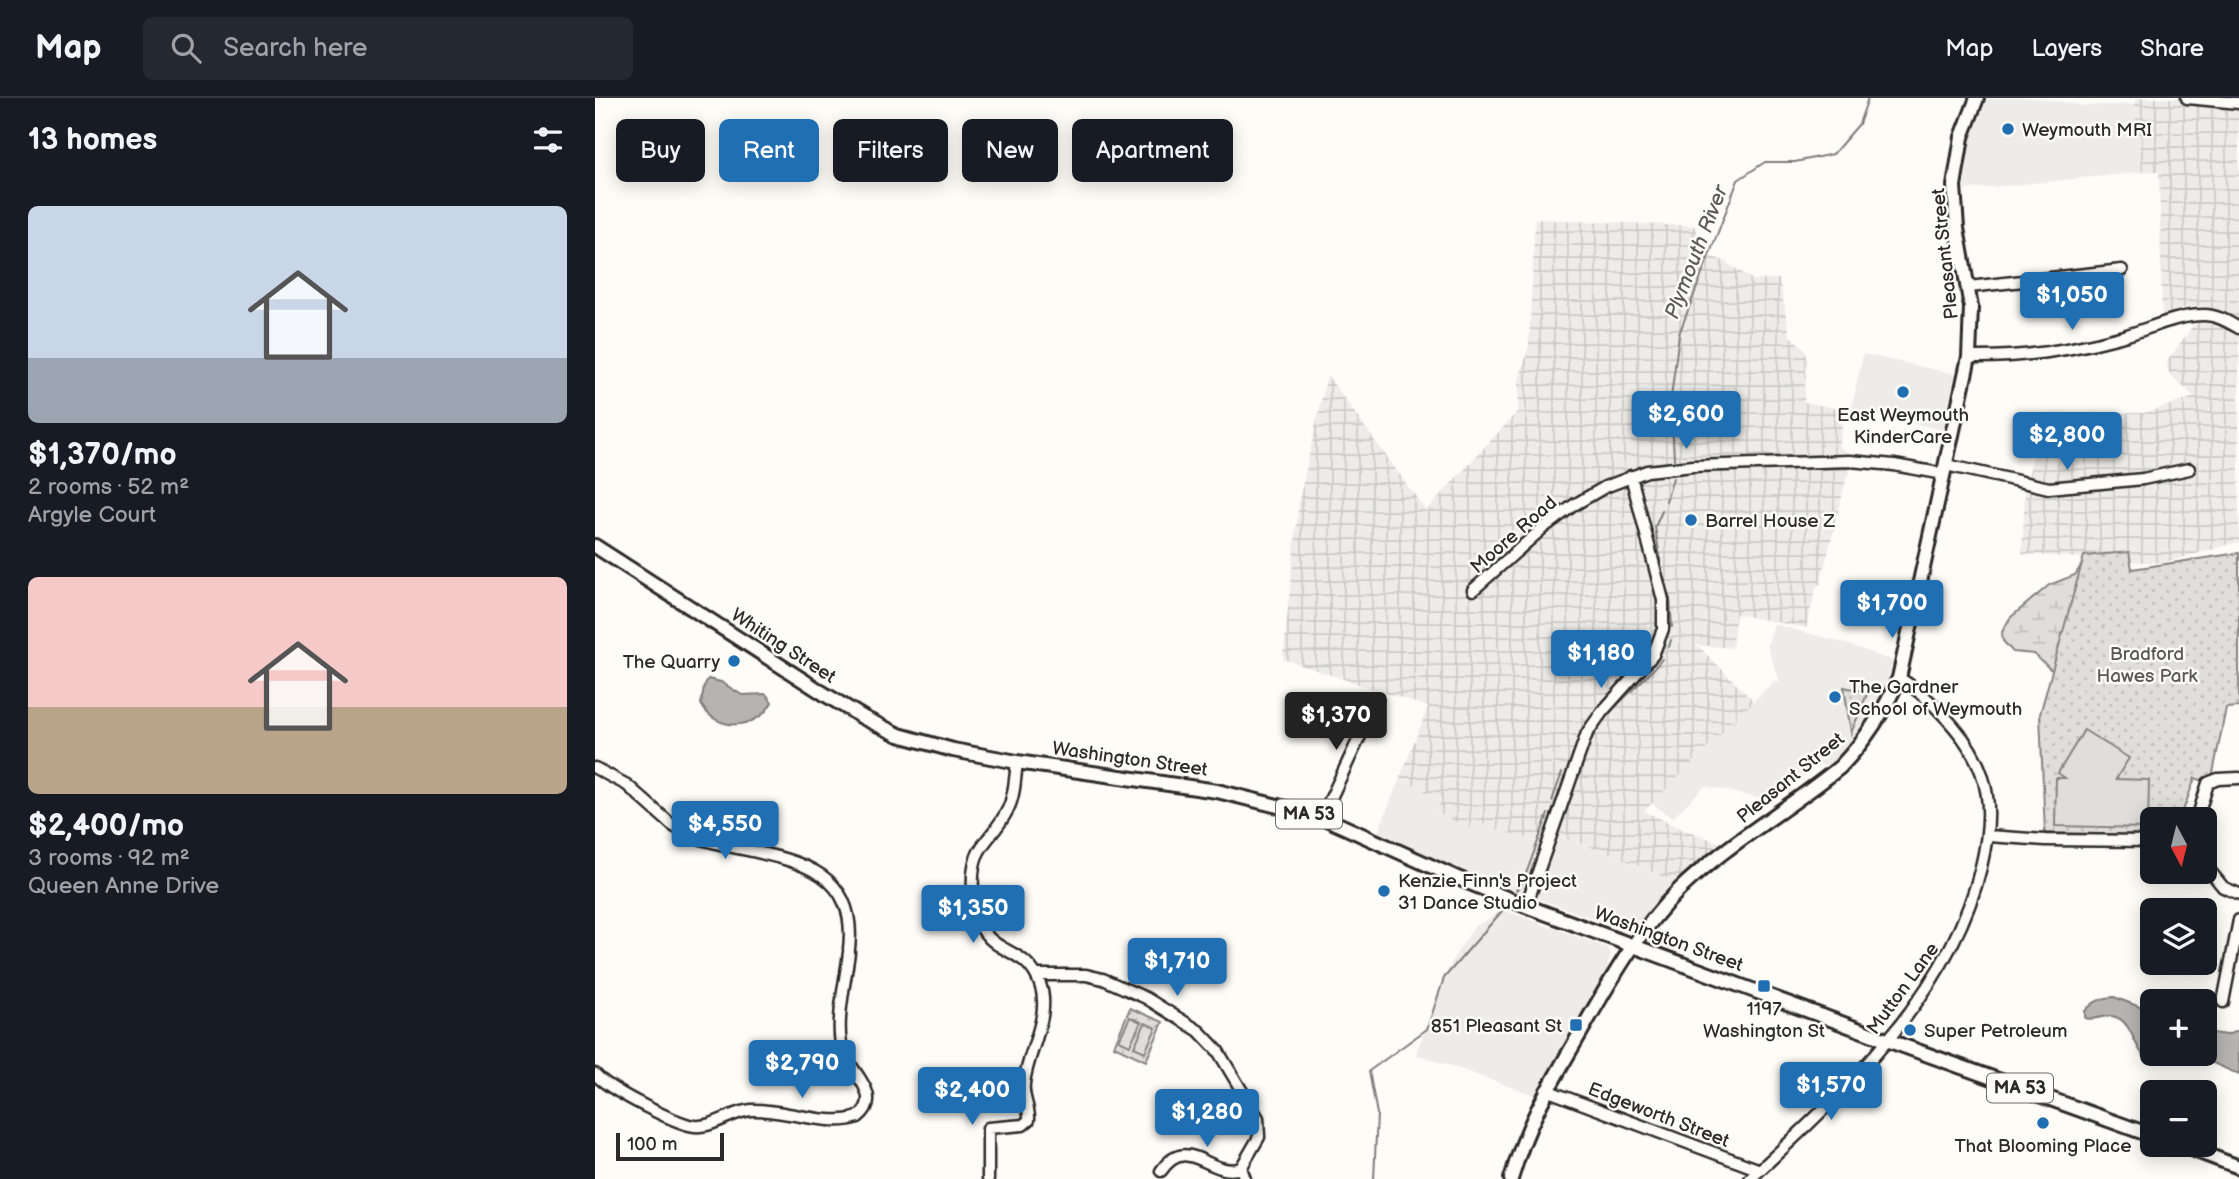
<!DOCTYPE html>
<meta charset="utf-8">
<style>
:root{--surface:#171b24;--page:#242831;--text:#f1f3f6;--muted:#9ea1a6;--line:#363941;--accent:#1f6fb2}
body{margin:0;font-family:"Balsamiq Sans",sans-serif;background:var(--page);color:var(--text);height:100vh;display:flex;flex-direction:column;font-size:26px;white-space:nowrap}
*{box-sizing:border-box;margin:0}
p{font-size:23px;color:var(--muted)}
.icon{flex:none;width:38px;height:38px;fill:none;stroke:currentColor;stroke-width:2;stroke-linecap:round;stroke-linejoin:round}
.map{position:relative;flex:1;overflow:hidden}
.drawer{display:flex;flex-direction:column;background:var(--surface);width:595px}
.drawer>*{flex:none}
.top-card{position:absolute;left:21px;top:21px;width:665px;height:63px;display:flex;gap:14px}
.needle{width:46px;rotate:173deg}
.tools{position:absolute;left:1545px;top:709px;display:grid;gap:14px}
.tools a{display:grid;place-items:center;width:77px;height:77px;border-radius:10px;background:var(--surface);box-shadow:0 4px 18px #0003;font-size:35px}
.scale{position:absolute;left:21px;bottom:18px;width:108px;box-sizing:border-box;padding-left:7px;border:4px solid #2b2b2b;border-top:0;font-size:19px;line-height:24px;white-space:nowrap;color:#2b2b2b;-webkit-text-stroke:5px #fdfcf7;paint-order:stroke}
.price{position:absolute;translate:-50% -60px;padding:0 16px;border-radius:7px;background:var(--accent);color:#fff;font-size:23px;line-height:46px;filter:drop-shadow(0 2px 4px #0008)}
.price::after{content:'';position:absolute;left:50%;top:42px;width:21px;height:16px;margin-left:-10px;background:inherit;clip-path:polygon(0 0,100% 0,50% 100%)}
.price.selected{background:#222;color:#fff}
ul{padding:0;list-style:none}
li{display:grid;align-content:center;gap:14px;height:371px;padding:0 28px}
li span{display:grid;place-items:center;height:217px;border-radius:10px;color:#555}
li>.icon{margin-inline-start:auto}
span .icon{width:126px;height:126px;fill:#fffc;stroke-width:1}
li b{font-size:30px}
h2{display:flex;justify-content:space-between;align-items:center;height:84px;padding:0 28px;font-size:30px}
.pill{padding:0 24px;border-radius:10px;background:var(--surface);box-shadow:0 4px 18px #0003;font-size:24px;line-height:63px}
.pill.selected{background:var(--accent);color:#fff}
header{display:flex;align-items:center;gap:42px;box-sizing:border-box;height:98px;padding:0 35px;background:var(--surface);border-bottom:2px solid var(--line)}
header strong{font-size:33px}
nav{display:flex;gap:38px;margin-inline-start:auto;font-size:24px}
.search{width:490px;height:63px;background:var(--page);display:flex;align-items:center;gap:18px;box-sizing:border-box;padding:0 24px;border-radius:10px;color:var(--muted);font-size:26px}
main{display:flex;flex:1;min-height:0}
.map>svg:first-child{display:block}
.built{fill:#edece8}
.industrial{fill:url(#industrial-grid)}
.wetland{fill:url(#wetland-marsh);stroke:#858482;stroke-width:2}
.park{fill:url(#park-dots);stroke:#858482;stroke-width:2}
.pitch{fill:#dfdeda;stroke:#858482;stroke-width:2}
.water{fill:#b5b4b1;stroke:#7e7d7b;stroke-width:2}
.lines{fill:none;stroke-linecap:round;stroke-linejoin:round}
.stream{stroke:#7e7d7b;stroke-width:2}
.minor-casing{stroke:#2b2b2b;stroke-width:15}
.major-casing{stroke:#2b2b2b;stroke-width:18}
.minor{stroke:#fdfcf7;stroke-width:10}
.major{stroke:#fdfcf7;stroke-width:12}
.poi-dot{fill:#1f6fb2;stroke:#fdfcf7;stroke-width:2.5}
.labels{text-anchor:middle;stroke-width:5;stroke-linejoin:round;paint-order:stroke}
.shield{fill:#fdfcf7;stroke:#6a6a68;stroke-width:2}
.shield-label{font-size:18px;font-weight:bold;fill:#2b2b2b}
.poi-label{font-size:19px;fill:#2b2b2b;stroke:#fdfcf7;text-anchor:start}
.street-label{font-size:19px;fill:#2b2b2b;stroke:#fdfcf7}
.park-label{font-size:19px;fill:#585857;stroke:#fdfcf7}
.water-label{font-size:21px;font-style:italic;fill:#5b5b5a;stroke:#fdfcf7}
</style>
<header>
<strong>Map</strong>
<div class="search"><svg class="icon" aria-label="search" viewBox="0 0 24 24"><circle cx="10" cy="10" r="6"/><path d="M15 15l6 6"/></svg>Search here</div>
<nav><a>Map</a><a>Layers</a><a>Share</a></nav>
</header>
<main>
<section class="drawer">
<h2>13 homes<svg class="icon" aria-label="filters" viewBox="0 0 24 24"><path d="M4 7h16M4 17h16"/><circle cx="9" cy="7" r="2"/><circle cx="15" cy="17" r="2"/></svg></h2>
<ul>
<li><span style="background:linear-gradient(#c9d6e8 70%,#9aa5b1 0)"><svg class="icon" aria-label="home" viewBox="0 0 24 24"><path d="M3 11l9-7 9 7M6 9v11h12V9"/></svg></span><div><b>$1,370/mo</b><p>2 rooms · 52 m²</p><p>Argyle Court</p></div></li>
<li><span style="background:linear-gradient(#f6c9c9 60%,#b9a48a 0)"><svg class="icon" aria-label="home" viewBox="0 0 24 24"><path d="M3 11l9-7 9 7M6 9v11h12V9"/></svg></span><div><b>$2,400/mo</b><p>3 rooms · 92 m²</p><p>Queen Anne Drive</p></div></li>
</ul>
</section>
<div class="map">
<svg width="1644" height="1081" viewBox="0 0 1644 1081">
<defs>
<pattern id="industrial-grid" width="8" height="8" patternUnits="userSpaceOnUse" patternTransform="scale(1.75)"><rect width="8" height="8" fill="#edece8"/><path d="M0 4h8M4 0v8" fill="none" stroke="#cbcbc7"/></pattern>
<pattern id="wetland-marsh" width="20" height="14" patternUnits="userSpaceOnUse" patternTransform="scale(1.75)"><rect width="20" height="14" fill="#dfdeda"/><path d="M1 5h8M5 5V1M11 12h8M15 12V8" fill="none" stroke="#c0bfbb"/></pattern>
<pattern id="park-dots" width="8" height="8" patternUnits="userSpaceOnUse" patternTransform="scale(1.75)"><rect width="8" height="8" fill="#dfdeda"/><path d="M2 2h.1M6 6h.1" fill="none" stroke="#c0bfbb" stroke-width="1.8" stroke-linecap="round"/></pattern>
</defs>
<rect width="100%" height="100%" fill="#fdfcf7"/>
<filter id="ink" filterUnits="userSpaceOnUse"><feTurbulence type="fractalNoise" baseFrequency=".0143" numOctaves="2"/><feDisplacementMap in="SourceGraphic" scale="14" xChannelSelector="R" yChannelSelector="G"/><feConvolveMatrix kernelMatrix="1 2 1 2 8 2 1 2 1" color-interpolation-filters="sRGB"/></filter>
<g filter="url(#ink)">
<path class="built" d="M1393 0H1444L1490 8 1539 6 1547 74 1369 92 1371 64 1375 42Z
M1268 256 1360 276 1348 332 1256 312Z
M1179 526 1249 545 1298 563 1285 606 1269 632 1247 657 1233 667H1224L1176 703 1110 688 1077 720 1056 705 1180 582 1185 584 1172 548Z
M805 680 846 702 841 714 884 734 886 725 945 745 949 734 1011 754 1081 784 1044 824 1026 829 1018 828 850 767 783 734Z
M906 811 1013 850 1016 856 1010 878 940 997 821 956 830 930 842 907 841 899 859 859 880 828 899 818Z"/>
<path class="industrial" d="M1541 0H1644V223L1622 212 1606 208 1589 210 1567 218 1564 73 1547 74 1539 6Z
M940 121 1099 128 1115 158 1129 163 1158 182 1184 181 1195 238 1209 250 1212 259 1209 304 1250 312 1244 348 1257 358 1225 487H1222L1211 530 1141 516 1137 550 1102 547 1159 603 1049 713 1085 730 1128 746 1081 784 1011 754 950 734 945 745 887 726 884 735 841 714 846 702 805 680 833 609 688 561 704 403 732 277 831 413 923 313 924 282 934 248Z
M1605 222 1623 225 1644 236V444L1567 465 1427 456 1430 394 1447 316 1549 315 1600 299 1575 277 1572 269 1573 262 1597 229Z"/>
<path class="wetland" d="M1491 460 1461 572 1455 571 1439 556 1418 554 1408 543 1407 534 1415 520 1454 487 1480 477Z"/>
<path class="park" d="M1534 454 1537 471 1644 455V609L1631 610 1617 680 1612 684 1600 680 1585 721H1558L1557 737 1450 735 1445 616 1489 458Z
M1249 589 1273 594 1256 635Z
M535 910 568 924 551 963 519 948Z"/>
<path class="pitch" d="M1489 632 1534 660 1521 681 1554 682 1553 730 1460 728 1461 680H1470L1463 675Z
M535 919 546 924 535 947 524 942Z
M550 925 561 930 550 954 539 949Z"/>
<path class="water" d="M113 581 126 584 147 597 171 596 177 604C163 632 121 635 106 606L109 588Z
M1519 899 1550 911 1557 916 1558 956H1610V934L1632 937 1644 932V976C1627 971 1610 958 1592 957 1578 957 1569 966 1555 964 1539 952 1538 927 1523 920 1511 914 1501 924 1490 920V913C1499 903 1506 900 1519 899Z"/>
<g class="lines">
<path class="stream" d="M1079 361 1076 300 1084 236 1143 82 1170 64H1200L1238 56 1264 26 1273 0
M1071 403 1078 380
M1067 413 1060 429 1067 472
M1075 501 1077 529
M1074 549 1076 542
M994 647C1009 611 1044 591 1067 561
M986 672 988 663
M957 703 967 675
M921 792 928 784 953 716
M779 1081 782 1016 774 973 832 931 849 880 907 813"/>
<g class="minor-casing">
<path id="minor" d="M1592 0 1644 5
M1374 189 1527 172
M1374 259C1425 260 1477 252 1525 239 1553 232 1579 217 1609 217 1622 217 1633 224 1644 230
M1351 367 1454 390 1548 381 1594 371
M878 492 948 430 979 407 1010 389 1052 373 1098 368 1255 363 1299 367 1349 376
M0 670 32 687 77 727 92 736C159 763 266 749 254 851
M727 719 782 602
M1602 721 1613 685 1623 681 1644 680
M1393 738 1450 742 1558 743
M1610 767 1628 789 1644 796
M931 808 992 635 1007 614 1058 557 1068 531V502L1036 378
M441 877H491L508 881 551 900 604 933 623 953 663 1020 664 1039 646 1070
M1628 904 1644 822
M0 976C14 992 73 1021 94 1027 115 1033 134 1014 156 1012 186 1010 235 1030 263 1019 290 998 255 974 248 953 239 927 251 882 254 854
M951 992 1165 1072
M566 1073C593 1034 615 1081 646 1070L650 1081
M393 1081V1030L428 1027 434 1022C435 1010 427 998 429 986 432 954 457 918 445 886 427 838 382 867 378 792 375 745 396 746 413 711 420 697 420 679 422 664
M1155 1081C1248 995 1356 896 1386 769 1399 715 1397 673 1359 629 1343 610 1326 593 1304 580"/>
</g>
<g class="major-casing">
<path id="major" d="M0 448 231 597 269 620 304 637 358 652 422 664 622 693 727 719 860 779 931 808 1292 942 1558 1038
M1583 1046 1644 1069
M916 1081C933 1022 957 984 987 932 1015 883 1043 833 1084 792 1131 746 1194 711 1245 669 1271 642 1289 614 1304 580L1374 259 1376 209 1362 130 1359 88 1367 39 1382 0"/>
</g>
<use href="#minor" class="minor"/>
<use href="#major" class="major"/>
</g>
</g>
<g class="poi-dot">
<circle cx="1413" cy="31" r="7"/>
<circle cx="1308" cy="294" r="7"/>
<circle cx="1096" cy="422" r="7"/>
<circle cx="139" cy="563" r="7"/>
<circle cx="1240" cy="599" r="7"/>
<circle cx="789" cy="793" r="7"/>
<rect x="1162" y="881" width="14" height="14" rx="3.5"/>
<rect x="974" y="920" width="14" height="14" rx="3.5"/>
<circle cx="1315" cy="932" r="7"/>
<circle cx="1448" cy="1025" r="7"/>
</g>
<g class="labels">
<g class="shield">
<rect x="681" y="701.5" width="66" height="29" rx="5"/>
<rect x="1392" y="975.5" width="66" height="29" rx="5"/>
</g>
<g class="shield-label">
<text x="714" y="722">MA 53</text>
<text x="1425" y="996">MA 53</text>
</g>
<g class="poi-label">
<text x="1427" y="38">Weymouth MRI</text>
<text x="1308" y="323" text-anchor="middle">East Weymouth<tspan x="1308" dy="22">KinderCare</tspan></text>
<text x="1110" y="429">Barrel House Z</text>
<text x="125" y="570" text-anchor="end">The Quarry</text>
<text x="1254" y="595">The Gardner<tspan x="1254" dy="22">School of Weymouth</tspan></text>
<text x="803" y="789">Kenzie Finn's Project<tspan x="803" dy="22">31 Dance Studio</tspan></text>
<text x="1169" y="917" text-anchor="middle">1197<tspan x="1169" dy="22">Washington St</tspan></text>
<text x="967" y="934" text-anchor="end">851 Pleasant St</text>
<text x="1329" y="939">Super Petroleum</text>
<text x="1448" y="1054" text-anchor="middle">That Blooming Place</text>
</g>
<g class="street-label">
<text transform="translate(1349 156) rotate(-96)" y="7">Pleasant Street</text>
<text transform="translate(918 436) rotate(-41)" y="7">Moore Road</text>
<text transform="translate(189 547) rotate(33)" y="7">Whiting Street</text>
<text transform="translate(535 660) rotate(8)" y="7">Washington Street</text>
<text transform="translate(1195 679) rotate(-39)" y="7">Pleasant Street</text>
<text transform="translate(1074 840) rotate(20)" y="7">Washington Street</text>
<text transform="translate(1307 890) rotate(-54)" y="7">Mutton Lane</text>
<text transform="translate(1064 1016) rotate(21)" y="7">Edgeworth Street</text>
</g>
<g class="park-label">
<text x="1552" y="562">Bradford<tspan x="1552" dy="22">Hawes Park</tspan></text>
</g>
<g class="water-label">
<text transform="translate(1101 154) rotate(-69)" y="7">Plymouth River</text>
</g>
</g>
</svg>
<div class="tools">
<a><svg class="needle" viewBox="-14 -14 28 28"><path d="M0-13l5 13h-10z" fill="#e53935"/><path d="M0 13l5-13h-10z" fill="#9ea1a6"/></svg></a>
<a><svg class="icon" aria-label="layers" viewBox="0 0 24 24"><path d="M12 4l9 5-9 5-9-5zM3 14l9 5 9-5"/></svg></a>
<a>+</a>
<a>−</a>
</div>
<div class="scale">100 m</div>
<b class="price" style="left:1477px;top:234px">$1,050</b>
<b class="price" style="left:1091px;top:353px">$2,600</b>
<b class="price" style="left:1472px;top:374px">$2,800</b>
<b class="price" style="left:1297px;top:542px">$1,700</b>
<b class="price" style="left:1006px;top:592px">$1,180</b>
<b class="price selected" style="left:741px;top:654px">$1,370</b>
<b class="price" style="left:130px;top:763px">$4,550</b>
<b class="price" style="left:378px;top:847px">$1,350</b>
<b class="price" style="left:582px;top:900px">$1,710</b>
<b class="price" style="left:207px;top:1002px">$2,790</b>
<b class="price" style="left:1236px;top:1024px">$1,570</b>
<b class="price" style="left:377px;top:1029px">$2,400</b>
<b class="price" style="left:612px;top:1051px">$1,280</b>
<div class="top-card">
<a class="pill">Buy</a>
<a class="pill selected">Rent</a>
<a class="pill">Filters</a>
<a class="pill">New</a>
<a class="pill">Apartment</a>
</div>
</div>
</main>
